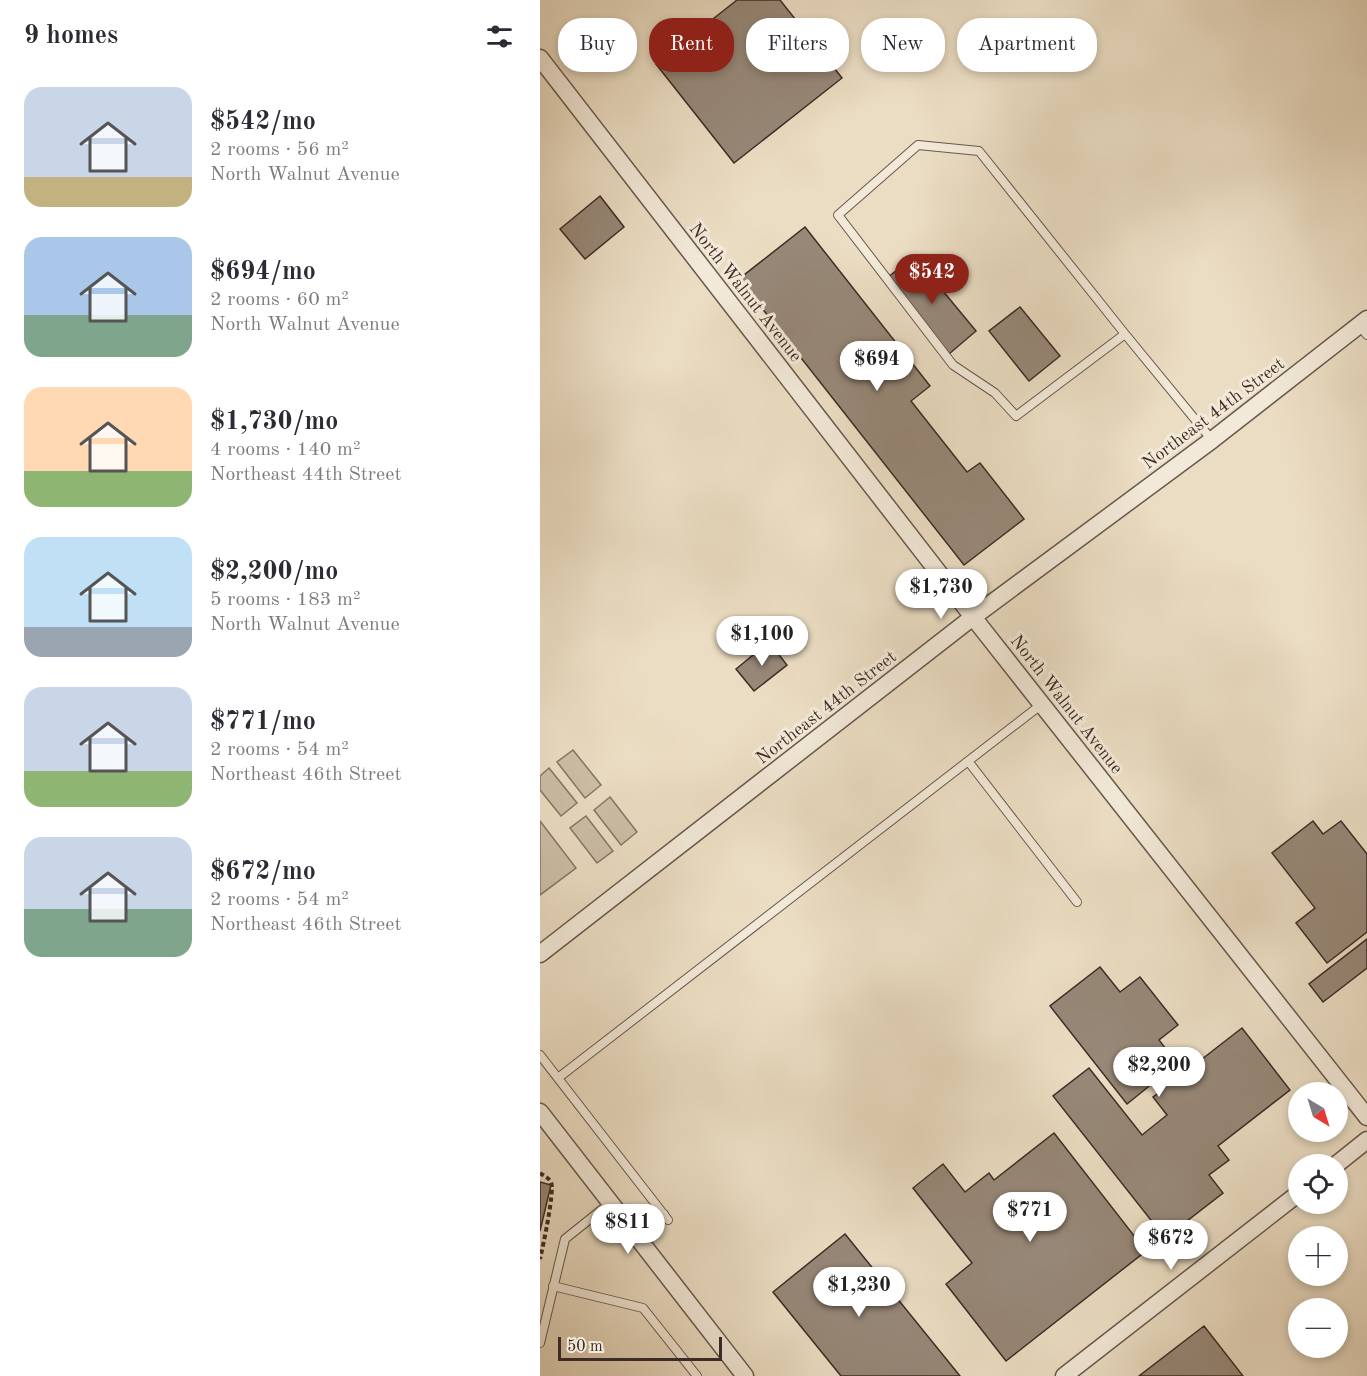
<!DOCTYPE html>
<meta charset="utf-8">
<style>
:root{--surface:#fff;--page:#f2f2f3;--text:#2b2b33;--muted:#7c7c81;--accent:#8f2418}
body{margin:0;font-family:"Old Standard TT",serif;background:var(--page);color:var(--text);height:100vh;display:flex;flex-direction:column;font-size:22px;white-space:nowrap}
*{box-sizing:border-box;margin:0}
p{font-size:20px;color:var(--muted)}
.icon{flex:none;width:33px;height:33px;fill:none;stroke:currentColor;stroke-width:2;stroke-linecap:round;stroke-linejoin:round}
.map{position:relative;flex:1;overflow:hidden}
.side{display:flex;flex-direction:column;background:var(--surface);width:540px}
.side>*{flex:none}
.banner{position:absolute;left:18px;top:18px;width:570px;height:54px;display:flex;gap:12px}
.needle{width:39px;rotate:142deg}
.fabs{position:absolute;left:748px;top:1082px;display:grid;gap:12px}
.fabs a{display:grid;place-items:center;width:60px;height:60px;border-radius:50%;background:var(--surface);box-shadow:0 3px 9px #0003;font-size:30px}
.scale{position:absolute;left:18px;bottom:15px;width:164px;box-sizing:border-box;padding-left:6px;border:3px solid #3d2c26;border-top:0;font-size:16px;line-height:21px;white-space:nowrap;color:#3d2c26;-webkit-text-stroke:4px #f2e9d8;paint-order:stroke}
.price{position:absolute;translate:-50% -51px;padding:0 14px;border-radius:21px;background:#fff;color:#222;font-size:20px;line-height:39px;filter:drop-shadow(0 2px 3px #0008)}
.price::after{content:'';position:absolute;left:50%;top:36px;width:18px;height:14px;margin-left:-9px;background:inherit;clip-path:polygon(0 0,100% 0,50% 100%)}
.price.on{background:var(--accent);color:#fff}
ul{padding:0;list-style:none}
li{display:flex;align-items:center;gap:18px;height:150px;padding:0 24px}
li span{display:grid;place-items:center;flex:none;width:168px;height:120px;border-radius:18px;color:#555}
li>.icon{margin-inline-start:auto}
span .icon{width:72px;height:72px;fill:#fffc;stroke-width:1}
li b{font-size:26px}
h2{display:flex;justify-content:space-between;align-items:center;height:72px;padding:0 24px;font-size:26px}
.chip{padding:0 21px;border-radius:24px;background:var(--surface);box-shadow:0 3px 9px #0003;font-size:21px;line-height:54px}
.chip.on{background:var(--accent);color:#fff}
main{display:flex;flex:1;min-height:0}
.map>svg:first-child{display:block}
.green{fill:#cdbfa8;stroke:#857667;stroke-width:1.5}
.building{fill:#978878;stroke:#3d2c26;stroke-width:1.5}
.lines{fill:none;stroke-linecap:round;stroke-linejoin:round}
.service-casing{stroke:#68584d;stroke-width:10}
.minor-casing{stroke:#68584d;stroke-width:19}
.path{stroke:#3d2c26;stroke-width:4;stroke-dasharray:4.5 3;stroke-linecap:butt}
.service{stroke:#f2e9d8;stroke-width:8}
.minor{stroke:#f2e9d8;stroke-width:16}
.labels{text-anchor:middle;stroke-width:6;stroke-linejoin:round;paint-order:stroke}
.street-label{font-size:18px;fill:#3d2c26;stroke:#f2e9d8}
</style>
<main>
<section class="side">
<h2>9 homes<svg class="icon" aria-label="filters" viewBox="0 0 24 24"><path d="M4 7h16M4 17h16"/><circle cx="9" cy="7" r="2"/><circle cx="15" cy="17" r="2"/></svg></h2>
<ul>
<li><span style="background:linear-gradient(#c9d6e8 75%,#c2b280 0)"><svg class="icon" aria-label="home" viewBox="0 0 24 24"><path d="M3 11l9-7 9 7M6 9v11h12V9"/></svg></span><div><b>$542/mo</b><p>2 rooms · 56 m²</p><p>North Walnut Avenue</p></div></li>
<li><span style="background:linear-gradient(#a9c7e8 65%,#7fa58c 0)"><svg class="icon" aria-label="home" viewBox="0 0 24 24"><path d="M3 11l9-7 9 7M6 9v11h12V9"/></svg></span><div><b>$694/mo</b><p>2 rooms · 60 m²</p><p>North Walnut Avenue</p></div></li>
<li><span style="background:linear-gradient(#ffd9b3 70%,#8fb573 0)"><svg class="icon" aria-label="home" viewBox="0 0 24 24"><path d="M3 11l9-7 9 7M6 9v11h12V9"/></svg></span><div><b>$1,730/mo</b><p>4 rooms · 140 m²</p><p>Northeast 44th Street</p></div></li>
<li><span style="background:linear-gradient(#bfe0f5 75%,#9aa5b1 0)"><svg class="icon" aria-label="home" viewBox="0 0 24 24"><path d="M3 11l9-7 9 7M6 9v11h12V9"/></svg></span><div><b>$2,200/mo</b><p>5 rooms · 183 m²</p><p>North Walnut Avenue</p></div></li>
<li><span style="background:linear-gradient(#c9d6e8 70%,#8fb573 0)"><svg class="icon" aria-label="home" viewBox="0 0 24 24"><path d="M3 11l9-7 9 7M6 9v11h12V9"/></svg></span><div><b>$771/mo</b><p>2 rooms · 54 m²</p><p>Northeast 46th Street</p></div></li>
<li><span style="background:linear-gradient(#c9d6e8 60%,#7fa58c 0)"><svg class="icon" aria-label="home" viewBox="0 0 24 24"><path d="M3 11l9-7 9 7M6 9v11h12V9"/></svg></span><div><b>$672/mo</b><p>2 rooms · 54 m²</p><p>Northeast 46th Street</p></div></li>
</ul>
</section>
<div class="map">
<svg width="827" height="1376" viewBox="0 0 827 1376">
<rect width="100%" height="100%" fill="#ebddc3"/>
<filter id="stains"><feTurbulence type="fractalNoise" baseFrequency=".00333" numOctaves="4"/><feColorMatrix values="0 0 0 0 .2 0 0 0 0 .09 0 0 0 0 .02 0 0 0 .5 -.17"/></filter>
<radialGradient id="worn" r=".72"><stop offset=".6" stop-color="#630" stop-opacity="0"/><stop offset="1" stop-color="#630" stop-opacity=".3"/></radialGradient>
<path class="green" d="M33 750 61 785 45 798 17 762Z
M9 768 37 803 21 816 0 790V776Z
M70 797 97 832 81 845 54 810Z
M46 816 73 851 57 863 30 828Z
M0 821 36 868 0 895Z"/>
<path class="building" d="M197 0H240L302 78 194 163 116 64Z
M60 196 84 227 45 259 20 229Z
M265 227 390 386 371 401 427 472 440 463 484 519 424 565 199 279Z
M374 256 436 331 409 354 347 278Z
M480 307 520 356 489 381 449 331Z
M229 642 247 665 214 691 196 669Z
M773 821 783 834 801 821 827 854V932L787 963 756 923 775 908 732 853Z
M827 939V968L783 1002 769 984Z
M560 967 580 992 600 977 638 1025 619 1040 644 1073 702 1028 750 1090 678 1146 689 1160 669 1175 683 1193 625 1238 513 1096 549 1068 602 1135 627 1115 613 1097 620 1092 613 1083 587 1104 510 1006Z
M514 1133 606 1251 466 1361 406 1284 432 1263 373 1188 403 1164 425 1192 449 1173 454 1180Z
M0 1182 11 1185 0 1231Z
M305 1234 420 1376H301L233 1292Z
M664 1326 703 1376H599Z"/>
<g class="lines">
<g class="service-casing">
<path id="service" d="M819 325 827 335
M585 334 476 416 455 393 413 365 298 215 378 145 439 151 585 334 672 440
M428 761 537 902
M0 1055 128 1220
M18 1078 502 704
M95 1235 124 1214
M13 1286 103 1308 157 1376
M0 1343 25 1239 70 1203"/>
</g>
<g class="minor-casing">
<path id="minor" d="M0 58 433 617 827 1117
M0 954 433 617 672 440 827 319
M0 1112 205 1376
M797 1164 827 1140
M524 1376 759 1193"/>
</g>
<path class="path" d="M0 1173C4 1176 9 1178 11 1182 15 1191 3 1246 0 1259"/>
<use href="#service" class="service"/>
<use href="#minor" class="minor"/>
</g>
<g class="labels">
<g class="street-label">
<text transform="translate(206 292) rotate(52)" y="6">North Walnut Avenue</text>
<text transform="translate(673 413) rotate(-37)" y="6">Northeast 44th Street</text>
<text transform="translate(527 704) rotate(52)" y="6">North Walnut Avenue</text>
<text transform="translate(286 707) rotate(-38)" y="6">Northeast 44th Street</text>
</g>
</g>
<rect width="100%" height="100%" filter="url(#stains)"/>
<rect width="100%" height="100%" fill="url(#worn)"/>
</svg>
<div class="fabs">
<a><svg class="needle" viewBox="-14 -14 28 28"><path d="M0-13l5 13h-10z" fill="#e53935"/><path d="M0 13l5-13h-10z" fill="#7c7c81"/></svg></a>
<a><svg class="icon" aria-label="locate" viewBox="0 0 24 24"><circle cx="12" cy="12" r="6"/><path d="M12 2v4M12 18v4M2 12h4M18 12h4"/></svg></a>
<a>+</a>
<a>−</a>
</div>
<div class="scale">50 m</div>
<b class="price on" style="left:392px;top:305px">$542</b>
<b class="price" style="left:337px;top:392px">$694</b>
<b class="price" style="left:401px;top:620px">$1,730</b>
<b class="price" style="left:222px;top:667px">$1,100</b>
<b class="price" style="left:619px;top:1098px">$2,200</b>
<b class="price" style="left:490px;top:1243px">$771</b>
<b class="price" style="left:88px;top:1255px">$811</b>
<b class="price" style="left:631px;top:1271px">$672</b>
<b class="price" style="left:319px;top:1318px">$1,230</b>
<div class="banner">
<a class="chip">Buy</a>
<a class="chip on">Rent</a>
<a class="chip">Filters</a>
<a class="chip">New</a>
<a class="chip">Apartment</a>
</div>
</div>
</main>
